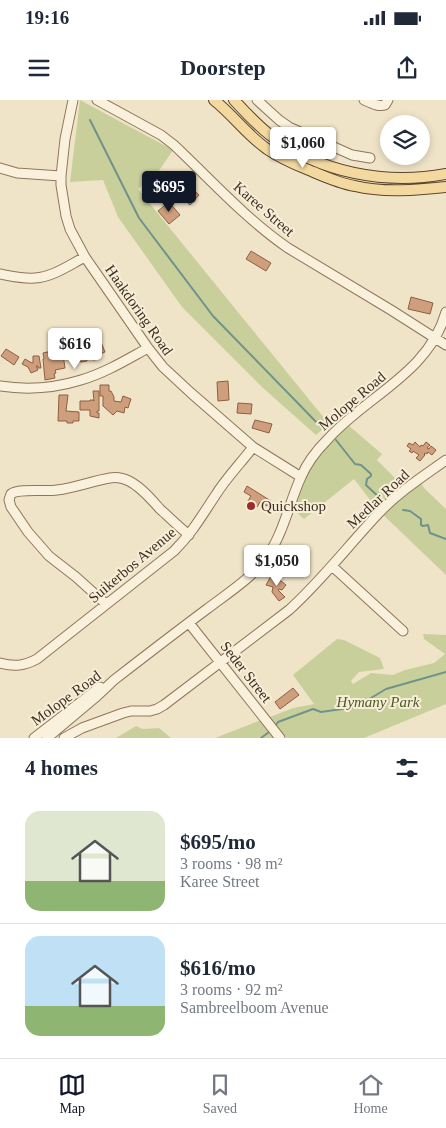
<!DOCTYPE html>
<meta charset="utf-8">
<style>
:root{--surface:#fff;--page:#f2f2f3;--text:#1f2937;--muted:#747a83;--line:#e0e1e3;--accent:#111827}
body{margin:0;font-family:"Times New Roman",serif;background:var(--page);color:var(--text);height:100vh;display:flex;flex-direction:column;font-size:19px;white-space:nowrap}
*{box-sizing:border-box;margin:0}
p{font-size:16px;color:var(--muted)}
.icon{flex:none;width:28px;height:28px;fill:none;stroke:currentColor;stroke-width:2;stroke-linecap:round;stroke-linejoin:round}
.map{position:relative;height:638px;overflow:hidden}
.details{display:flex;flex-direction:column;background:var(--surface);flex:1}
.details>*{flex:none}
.buttons{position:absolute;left:380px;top:15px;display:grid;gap:10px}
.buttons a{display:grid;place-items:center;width:50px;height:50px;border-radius:50%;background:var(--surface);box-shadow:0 2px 8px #0003;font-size:25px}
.price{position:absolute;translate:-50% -42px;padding:0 11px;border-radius:5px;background:#fff;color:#222;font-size:16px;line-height:32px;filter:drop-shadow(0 1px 2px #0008)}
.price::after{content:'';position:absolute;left:50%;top:30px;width:15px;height:11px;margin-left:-8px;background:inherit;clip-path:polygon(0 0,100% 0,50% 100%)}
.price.current{background:var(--accent);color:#fff}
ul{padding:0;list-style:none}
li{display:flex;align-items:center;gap:15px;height:125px;padding:0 25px}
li+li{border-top:1px solid var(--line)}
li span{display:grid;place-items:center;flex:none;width:140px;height:100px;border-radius:15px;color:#555}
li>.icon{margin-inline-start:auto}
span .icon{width:60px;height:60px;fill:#fffc;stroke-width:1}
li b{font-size:21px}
h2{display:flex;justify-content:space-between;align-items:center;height:60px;padding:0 25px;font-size:21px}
.status{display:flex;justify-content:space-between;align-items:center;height:35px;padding:0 25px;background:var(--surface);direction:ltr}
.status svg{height:14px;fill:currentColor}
header{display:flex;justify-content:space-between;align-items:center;height:65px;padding:0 25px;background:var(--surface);font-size:22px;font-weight:600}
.tab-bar{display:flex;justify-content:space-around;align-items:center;height:70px;border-top:1px solid var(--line);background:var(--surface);font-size:14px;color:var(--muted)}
.tab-bar a{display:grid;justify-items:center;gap:2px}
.tab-bar .current{color:var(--accent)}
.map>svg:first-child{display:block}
.green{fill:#c9cf9b}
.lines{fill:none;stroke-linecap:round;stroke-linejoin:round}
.stream{stroke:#6f938a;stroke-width:2}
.building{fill:#cf9f7d;stroke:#8d5f41}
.minor-casing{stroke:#8d765c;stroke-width:11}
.major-casing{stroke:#5b4430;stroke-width:12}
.minor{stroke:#faf1dc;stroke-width:9}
.major{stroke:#f3d9a0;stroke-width:10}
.poi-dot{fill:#9e2a2b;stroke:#f7eed8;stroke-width:2}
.labels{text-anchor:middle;stroke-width:4;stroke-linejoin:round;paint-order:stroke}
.street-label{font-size:15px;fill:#3d2e20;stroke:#f7eed8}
.poi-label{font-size:15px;fill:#3d2e20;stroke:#f7eed8;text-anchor:start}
.park-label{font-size:15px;font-style:italic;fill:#4d5a26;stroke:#f7eed8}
</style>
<div class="status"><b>19:16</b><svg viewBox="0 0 49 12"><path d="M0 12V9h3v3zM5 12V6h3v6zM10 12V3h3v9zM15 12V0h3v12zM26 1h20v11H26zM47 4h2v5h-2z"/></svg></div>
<header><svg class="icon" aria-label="menu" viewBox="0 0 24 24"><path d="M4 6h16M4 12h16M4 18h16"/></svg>Doorstep<svg class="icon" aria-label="share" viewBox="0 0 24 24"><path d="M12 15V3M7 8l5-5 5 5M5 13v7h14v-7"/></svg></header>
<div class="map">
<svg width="446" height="638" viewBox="0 0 446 638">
<rect width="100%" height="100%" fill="#f0e4c8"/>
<path class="green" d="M80 0 173 50 156 75 138 89 329 324 316 335 263 288 182 207 118 117 103 80 70 82Z
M348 325 382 354 377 360 399 382 419 380 424 388 446 409V475L377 409 354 379 304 419 293 409 304 380 318 354Z
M423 534 446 535V604L364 638H287L270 617 293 608 314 604 293 575 337 539 344 540 380 558 384 569 359 572 351 581 353 584 371 573 393 575 405 570 434 563 445 554 424 539Z
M261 620 276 638H215Z
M136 626 143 629 159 628 171 638H116Z"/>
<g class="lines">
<path class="stream" d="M90 20 139 118 213 216 323 329
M336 340 355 364 361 365 371 374V376L367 379 366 385 382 400
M403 410 410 411 421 419V425L423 426 428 425 430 433 446 439
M276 625 278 622 313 609 321 612 356 607 386 589 446 572
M261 638 269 632"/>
</g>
<path class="building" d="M186 83 199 95 190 105 177 93Z
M169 102 180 115 169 124 158 111Z
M251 151 271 163 266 171 246 159Z
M411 197 433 203 430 214 408 209Z
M98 235 105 252 95 256V260L88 259 89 239Z
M68 247H77L86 251 87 261 81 262 74 258H68Z
M6 249 19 257 14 265 1 256Z
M52 251 53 256 63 254 65 268 55 270 56 273 54 274 55 278 45 280 43 259H44L43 253Z
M33 256H39L41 268H38V266H36L38 270 31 273 28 267 22 264 25 259 32 263H33Z
M228 281 229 300 218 301 217 282Z
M100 285H109V291H111L114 297V301L121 302 123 296 131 299 128 308 125 307 124 313 117 311 113 315 103 306V296H100Z
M93 291H99V311H97V313H99V318L90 316V310H80V301H90V300H93L94 301Z
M59 295H68L66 311 79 312V321H73V323H67V321H58Z
M238 303 252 304 251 314 237 313Z
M255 320 272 324 269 333 252 328Z
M415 342 420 347 421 345 423 346 426 342 430 345 427 348 429 349 431 346 436 350 432 355 428 352 427 354 425 353 424 354 425 355 420 361 416 358 419 355 413 351 412 353 409 351 411 349 407 346 409 343 413 345Z
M247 386 271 401 267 406 260 402 257 407 248 401 251 396 244 392Z
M271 476 281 481 286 485 282 490 279 489 278 490 285 497 279 501 272 492 273 487 266 485Z
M293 588 299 595 280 609 275 602Z"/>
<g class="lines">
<g class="minor-casing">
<path id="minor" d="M73 0 65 39 61 76V85L66 116 70 129 85 157 148 248 163 267 191 293 253 347 301 377
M97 0 161 35 174 45C211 80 246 119 288 148L391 210 446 245
M257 0 279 20 289 27 352 55 370 58
M364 0C371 3 378 7 385 5L388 0
M0 68 17 73 61 76
M0 174C11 176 23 179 35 178 53 177 69 165 85 157
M0 286C26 290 55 288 81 280 105 273 126 260 148 248
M332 466 403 531
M106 504 76 477 49 456 28 432 11 407 9 400 11 394C19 388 45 392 57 390 75 388 92 381 110 378 116 377 123 378 129 381 141 387 151 399 160 409 170 418 179 427 189 435
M189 523 280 638
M0 563C14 567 24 566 37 559L174 451C192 433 201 417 215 396 226 378 241 363 253 347
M34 638 100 587
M47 638 97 596 114 580C145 556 176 532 207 509 228 493 252 478 267 457 284 432 289 403 301 377 307 363 316 351 327 340 366 296 429 273 446 212
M64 638 82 628 123 613 131 611H150L157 609 164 605 289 510C321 481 348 446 377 415 397 393 422 377 446 360"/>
</g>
<g class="major-casing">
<path id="major" d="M214 0C233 15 247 35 267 49 279 57 292 63 304 68 321 75 337 83 355 86 383 93 418 90 446 87
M234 0C245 12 257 25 270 35 320 73 385 85 446 74"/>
</g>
<use href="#minor" class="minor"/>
<use href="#major" class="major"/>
</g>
<circle class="poi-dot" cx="251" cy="406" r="5"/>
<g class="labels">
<g class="street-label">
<text transform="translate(264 109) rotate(41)" y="5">Karee Street</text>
<text transform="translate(139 210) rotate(55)" y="5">Haakdoring Road</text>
<text transform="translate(352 301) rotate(-40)" y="5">Molope Road</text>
<text transform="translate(378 399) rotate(-43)" y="5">Medlar Road</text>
<text transform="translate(132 465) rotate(-40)" y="5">Suikerbos Avenue</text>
<text transform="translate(246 572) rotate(52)" y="5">Seder Street</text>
<text transform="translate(66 598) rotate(-36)" y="5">Molope Road</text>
</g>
<g class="poi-label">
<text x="261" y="411">Quickshop</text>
</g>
<g class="park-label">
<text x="378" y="607">Hymany Park</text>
</g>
</g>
</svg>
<div class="buttons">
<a><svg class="icon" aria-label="layers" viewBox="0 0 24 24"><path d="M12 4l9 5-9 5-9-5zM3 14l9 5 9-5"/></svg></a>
</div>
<b class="price" style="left:303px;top:69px">$1,060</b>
<b class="price current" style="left:169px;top:113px">$695</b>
<b class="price" style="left:75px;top:270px">$616</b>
<b class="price" style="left:277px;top:487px">$1,050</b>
</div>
<section class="details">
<h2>4 homes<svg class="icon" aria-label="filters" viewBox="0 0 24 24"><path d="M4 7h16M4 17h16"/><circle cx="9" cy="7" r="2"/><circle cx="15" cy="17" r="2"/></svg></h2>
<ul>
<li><span style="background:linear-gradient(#dfe7d0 70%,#8fb573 0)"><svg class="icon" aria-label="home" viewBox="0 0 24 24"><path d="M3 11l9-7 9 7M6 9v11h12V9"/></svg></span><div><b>$695/mo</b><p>3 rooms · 98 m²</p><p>Karee Street</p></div></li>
<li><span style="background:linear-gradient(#bfe0f5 70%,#8fb573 0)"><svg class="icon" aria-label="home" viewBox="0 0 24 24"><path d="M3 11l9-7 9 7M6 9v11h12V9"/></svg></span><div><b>$616/mo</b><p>3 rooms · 92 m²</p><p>Sambreelboom Avenue</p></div></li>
</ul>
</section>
<nav class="tab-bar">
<a class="current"><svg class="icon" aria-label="map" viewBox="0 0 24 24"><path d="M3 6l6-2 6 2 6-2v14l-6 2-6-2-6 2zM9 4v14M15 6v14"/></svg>Map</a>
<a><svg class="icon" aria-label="saved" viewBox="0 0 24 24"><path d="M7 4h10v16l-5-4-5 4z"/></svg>Saved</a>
<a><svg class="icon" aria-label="home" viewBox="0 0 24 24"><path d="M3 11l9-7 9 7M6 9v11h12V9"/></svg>Home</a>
</nav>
